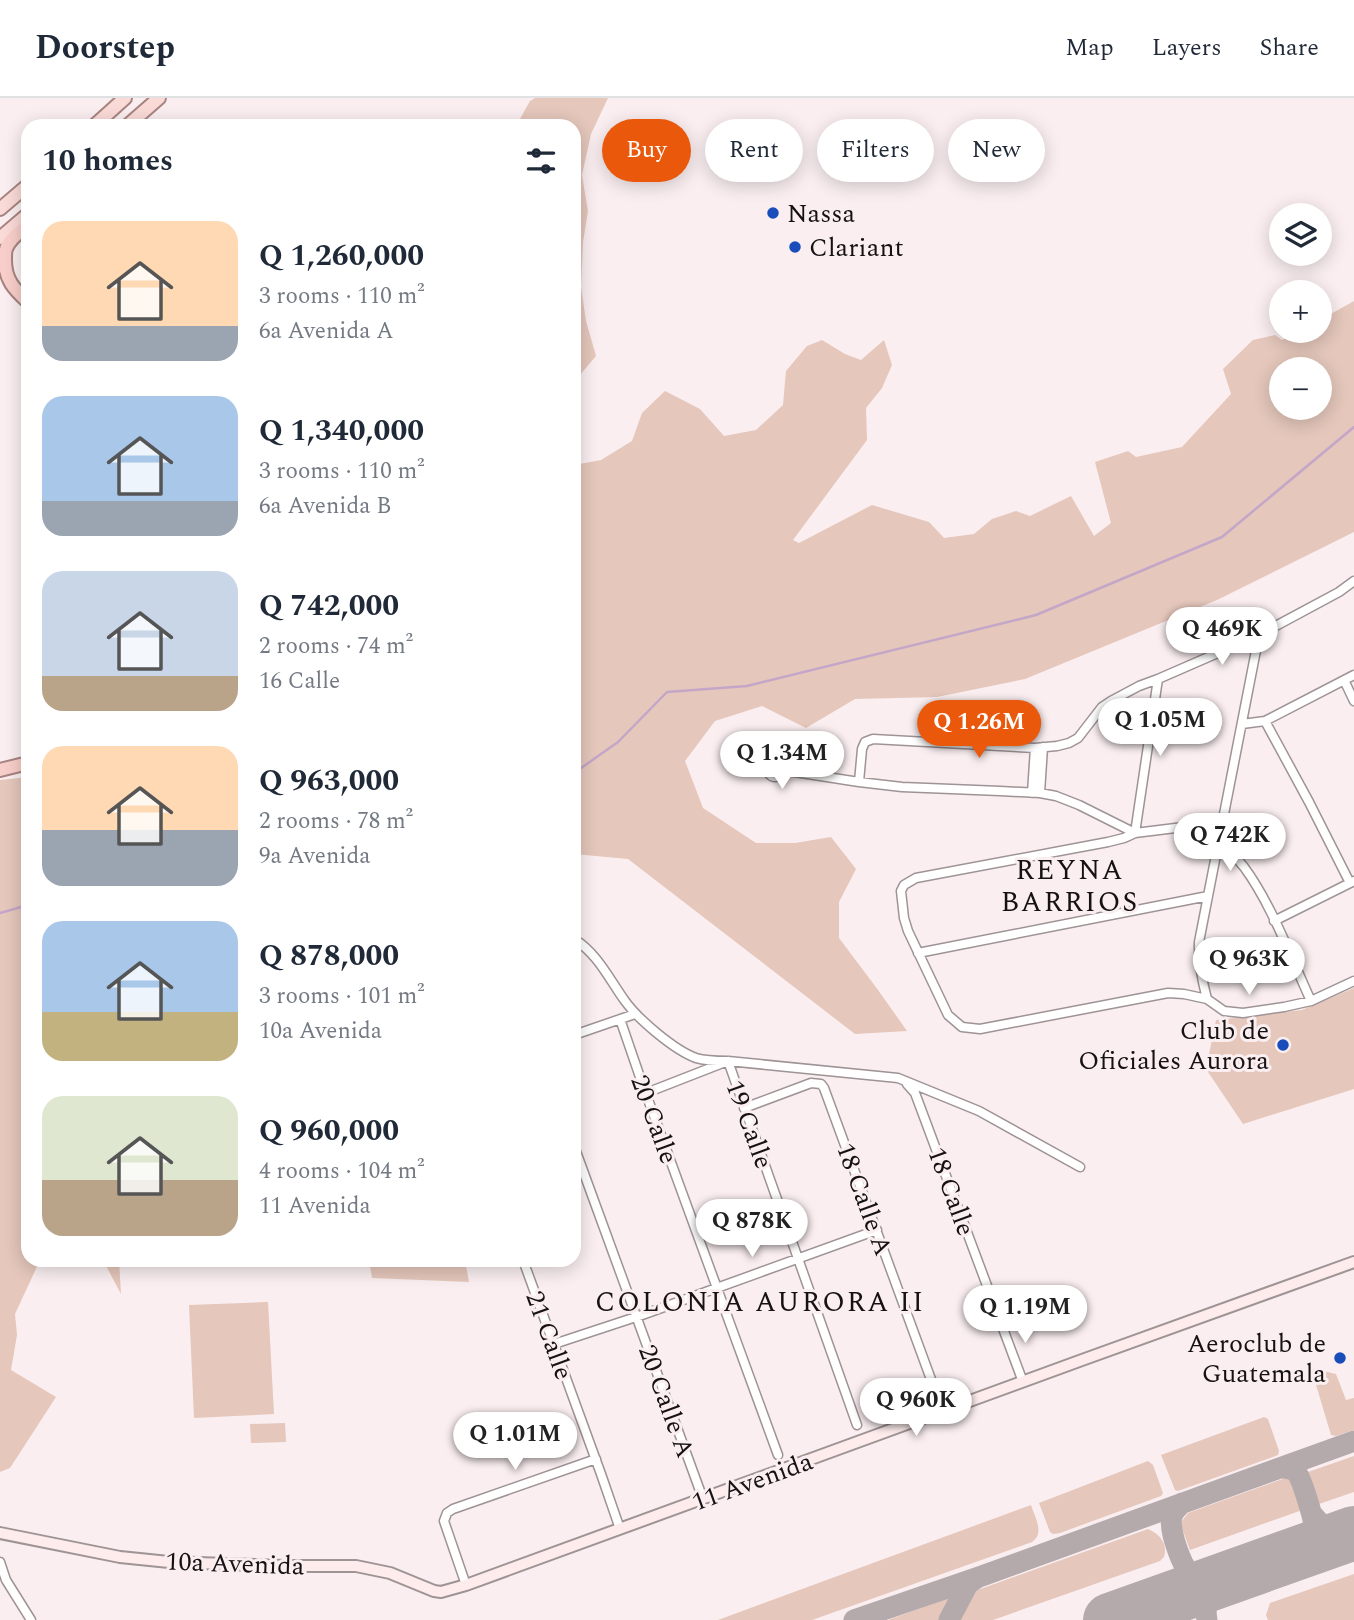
<!DOCTYPE html>
<meta charset="utf-8">
<style>
:root{--surface:#fff;--page:#f6f6f7;--text:#1f2937;--muted:#747a83;--line:#e0e1e3;--accent:#ea580c}
body{margin:0;font-family:Spectral,serif;background:var(--page);color:var(--text);height:100vh;display:flex;flex-direction:column;font-size:26px;white-space:nowrap}
*{box-sizing:border-box;margin:0}
p{font-size:23px;color:var(--muted)}
.icon{flex:none;width:38px;height:38px;fill:none;stroke:currentColor;stroke-width:2;stroke-linecap:round;stroke-linejoin:round}
.map{position:relative;flex:1;overflow:hidden}
.details{position:absolute;left:21px;top:21px;width:560px;height:1148px;display:flex;flex-direction:column;background:var(--surface);border-radius:21px;box-shadow:0 4px 18px #0003}
.details>*{flex:none}
.top-card{position:absolute;left:602px;top:21px;width:646px;height:63px;display:flex;gap:14px}
.tools{position:absolute;left:1269px;top:105px;display:grid;gap:14px}
.tools a{display:grid;place-items:center;width:63px;height:63px;border-radius:50%;background:var(--surface);box-shadow:0 4px 18px #0003;font-size:35px}
.price{position:absolute;translate:-50% -60px;padding:0 16px;border-radius:24px;background:#fff;color:#222;font-size:23px;line-height:46px;filter:drop-shadow(0 2px 4px #0008)}
.price::after{content:'';position:absolute;left:50%;top:42px;width:21px;height:16px;margin-left:-10px;background:inherit;clip-path:polygon(0 0,100% 0,50% 100%)}
.price.current{background:var(--accent);color:#fff}
ul{padding:0;list-style:none}
li{display:flex;align-items:center;gap:21px;height:175px;padding:0 21px}
li span{display:grid;place-items:center;flex:none;width:196px;height:140px;border-radius:21px;color:#555}
li>.icon{margin-inline-start:auto}
span .icon{width:84px;height:84px;fill:#fffc;stroke-width:1}
li b{font-size:30px}
h2{display:flex;justify-content:space-between;align-items:center;height:84px;padding:0 21px;font-size:30px}
.pill{padding:0 24px;border-radius:32px;background:var(--surface);box-shadow:0 4px 18px #0003;font-size:24px;line-height:63px}
.pill.current{background:var(--accent);color:#fff}
header{display:flex;align-items:center;gap:42px;box-sizing:border-box;height:98px;padding:0 35px;background:var(--surface);border-bottom:2px solid var(--line)}
header strong{font-size:33px}
nav{display:flex;gap:38px;margin-inline-start:auto;font-size:24px}
.map>svg:first-child{display:block}
.green{fill:#e5c7bb;fill-rule:evenodd}
.lines{fill:none;stroke-linecap:round;stroke-linejoin:round}
.stream{stroke:#c4a6c8;stroke-width:2.5}
.taxiway{stroke:#b4aaac;stroke-width:21}
.runway{stroke:#b4aaac;stroke-width:54}
.minor-casing{stroke:#9e9395;stroke-width:11}
.secondary-casing{stroke:#9e9395;stroke-width:14}
.primary-casing{stroke:#a88480;stroke-width:16}
.trunk-casing{stroke:#a88480;stroke-width:16}
.minor{stroke:#fff;stroke-width:8}
.secondary{stroke:#fdeceb;stroke-width:10}
.primary{stroke:#fadad7;stroke-width:12}
.trunk{stroke:#f8ceca;stroke-width:12}
.poi-dot{fill:#184dba;stroke:#faeef0;stroke-width:2.5}
.labels{text-anchor:middle;stroke-width:6;stroke-linejoin:round;paint-order:stroke}
.poi-label{font-size:26px;fill:#161212;stroke:#faeef0;text-anchor:start}
.street-label{font-size:26px;fill:#161212;stroke:#faeef0}
.neighbourhood-label{font-size:28px;letter-spacing:2px;fill:#161212;stroke:#faeef0}
</style>
<header>
<strong>Doorstep</strong>
<nav><a>Map</a><a>Layers</a><a>Share</a></nav>
</header>
<div class="map">
<svg width="1354" height="1522" viewBox="0 0 1354 1522">
<rect width="100%" height="100%" fill="#faeef0"/>
<path class="green" d="M535 0H608L591 36 582 77 588 113 583 144 581 189 586 223 596 258 574 284V28H516L530 3Z
M1354 203V434L1217 502 1025 581 937 599 855 601 806 630 762 608 715 623 685 663 703 710 756 745H795L831 739 856 771 839 804V840L878 892 907 933 855 936 628 761 574 756V367L601 362 632 343 642 315 665 293 700 311 724 338 756 332 783 307 786 273 807 248 822 242 845 256 861 262 884 242 892 267 882 290 866 310 867 342 793 442 799 445 872 407 929 424 944 440 974 436 992 421 1016 413 1030 418 1071 398 1094 438 1111 425 1095 364 1128 353 1136 359 1182 349 1231 296 1223 271 1253 242 1275 237 1282 242 1299 233H1320V222ZM1281 271H1320V310H1281Z
M28 679V1162H40L15 1216 17 1237 11 1272 56 1299 10 1370 0 1374V682Z
M1354 890V991L1243 1026 1206 971 1216 922 1302 912Z
M103 1162H119L121 1196Z
M369 1162H465L469 1184 372 1180Z
M268 1204 274 1316 194 1320 189 1207Z
M1311 1270 1336 1276 1346 1302 1354 1300V1332L1336 1338 1331 1337Z
M1264 1319 1268 1321 1279 1353 1278 1357 1178 1393 1175 1392 1161 1357Z
M285 1325 286 1344 251 1345 250 1326Z
M1354 1358V1394L1316 1407 1305 1375Z
M1148 1363 1153 1367 1163 1395 1161 1398 1060 1435 1053 1436 1050 1434 1039 1405Z
M1288 1379 1292 1380 1295 1383 1305 1411 1190 1452 1182 1430V1423L1188 1415Z
M1031 1407C1035 1420 1045 1435 1032 1444L812 1522H718Z
M1148 1431C1160 1436 1168 1446 1164 1459L1160 1463 993 1522H958L972 1494Z
M1354 1476V1522H1268L1266 1517 1270 1505Z
M951 1499 940 1522H888Z"/>
<g class="lines">
<path class="stream" d="M574 675 618 644 667 594 747 588 1036 517 1222 439 1354 329
M0 815 28 807"/>
<path class="taxiway" d="M1282 1370C1287 1370 1293 1371 1297 1375 1302 1382 1314 1421 1314 1429 1313 1441 1304 1449 1295 1456
M1182 1405C1178 1410 1173 1413 1172 1419 1168 1433 1184 1474 1195 1483 1198 1487 1200 1487 1205 1488
M1313 1417C1323 1430 1332 1435 1348 1437
M1177 1498C1187 1489 1186 1480 1184 1467
M854 1522 979 1479 1354 1343
M949 1522 968 1486 977 1480
M1207 1522C1204 1507 1209 1494 1220 1483"/>
<path class="runway" d="M1110 1522 1354 1435"/>
<g class="minor-casing">
<path id="minor" d="M1344 582 1354 603
M1265 623 1309 704 1350 785
M1242 626 1265 623 1354 577
M768 672a7 7 0 1 1 14 0a7 7 0 1 1-14 0Z
M782 672 859 684 902 689 1000 693 1040 695 1056 698 1079 707 1135 735 1158 581
M859 684 862 651 865 644 873 641 1035 650 1057 648 1069 645 1078 640 1102 609 1111 603 1139 588 1158 581 1259 537 1339 494 1354 483
M1032 695 1035 650
M1040 695 1043 649
M1224 724 1135 735 1124 740 1108 744 916 780 904 787 901 793 904 820 908 833 948 917 962 929 980 931 1168 895 1184 896 1207 901 1224 913 1243 915 1284 909 1311 903 1354 883
M1219 747C1228 753 1237 760 1244 769 1272 807 1291 860 1311 903
M1274 823 1354 783
M574 841C598 856 609 881 625 903 638 921 674 952 696 960 706 963 717 963 728 963L898 980 979 1013 1080 1069
M918 855 1208 798
M1207 901C1202 882 1198 864 1199 844L1259 537
M620 921 642 985 778 1357
M574 937 635 916
M907 986 915 995 1023 1284
M646 995 728 963 857 1327
M744 1010 811 985 821 986 824 990 936 1295
M574 1048 703 1401
M523 1162 601 1376 620 1431
M554 1246 642 1217 877 1132
M0 1464 6 1482 31 1522
M466 1487 444 1423 447 1415 453 1411 596 1361"/>
</g>
<g class="secondary-casing">
<path id="secondary" d="M0 1435 120 1459 169 1464 285 1468H356L390 1475 434 1493 441 1494 466 1487 1082 1262 1354 1164"/>
</g>
<g class="primary-casing">
<path id="primary" d="M94 28 125 0
M127 28 159 0
M0 111 28 87
M0 140 28 116"/>
</g>
<g class="trunk-casing">
<path id="trunk" d="M28 127C21 133 9 141 6 151 5 152 5 161 5 162 5 182 14 191 28 204
M0 672 28 665"/>
</g>
<use href="#minor" class="minor"/>
<use href="#secondary" class="secondary"/>
<use href="#primary" class="primary"/>
<use href="#trunk" class="trunk"/>
</g>
<g class="poi-dot">
<circle cx="773" cy="115" r="7"/>
<circle cx="795" cy="149" r="7"/>
<circle cx="1283" cy="947" r="7"/>
<circle cx="1340" cy="1260" r="7"/>
</g>
<g class="labels">
<g class="poi-label">
<text x="787" y="124">Nassa</text>
<text x="809" y="158">Clariant</text>
<text x="1269" y="941" text-anchor="end">Club de<tspan x="1269" dy="30">Oficiales Aurora</tspan></text>
<text x="1326" y="1254" text-anchor="end">Aeroclub de<tspan x="1326" dy="30">Guatemala</tspan></text>
</g>
<g class="street-label">
<text transform="translate(655 1021) rotate(70)" y="9">20 Calle</text>
<text transform="translate(750 1026) rotate(70)" y="9">19 Calle</text>
<text transform="translate(952 1093) rotate(70)" y="9">18 Calle</text>
<text transform="translate(865 1101) rotate(70)" y="9">18 Calle A</text>
<text transform="translate(550 1237) rotate(70)" y="9">21 Calle</text>
<text transform="translate(667 1303) rotate(70)" y="9">20 Calle A</text>
<text transform="translate(752 1383) rotate(-20)" y="9">11 Avenida</text>
<text transform="translate(235 1465) rotate(2)" y="9">10a Avenida</text>
</g>
<g class="neighbourhood-label">
<text x="1070" y="781">REYNA<tspan x="1070" dy="32">BARRIOS</tspan></text>
<text x="760" y="1213">COLONIA AURORA II</text>
</g>
</g>
</svg>
<div class="tools">
<a><svg class="icon" aria-label="layers" viewBox="0 0 24 24"><path d="M12 4l9 5-9 5-9-5zM3 14l9 5 9-5"/></svg></a>
<a>+</a>
<a>−</a>
</div>
<b class="price" style="left:1222px;top:569px">Q 469K</b>
<b class="price" style="left:1160px;top:660px">Q 1.05M</b>
<b class="price current" style="left:979px;top:662px">Q 1.26M</b>
<b class="price" style="left:782px;top:693px">Q 1.34M</b>
<b class="price" style="left:1230px;top:775px">Q 742K</b>
<b class="price" style="left:1249px;top:899px">Q 963K</b>
<b class="price" style="left:752px;top:1161px">Q 878K</b>
<b class="price" style="left:1025px;top:1247px">Q 1.19M</b>
<b class="price" style="left:916px;top:1340px">Q 960K</b>
<b class="price" style="left:515px;top:1374px">Q 1.01M</b>
<div class="top-card">
<a class="pill current">Buy</a>
<a class="pill">Rent</a>
<a class="pill">Filters</a>
<a class="pill">New</a>
</div>
<section class="details">
<h2>10 homes<svg class="icon" aria-label="filters" viewBox="0 0 24 24"><path d="M4 7h16M4 17h16"/><circle cx="9" cy="7" r="2"/><circle cx="15" cy="17" r="2"/></svg></h2>
<ul>
<li><span style="background:linear-gradient(#ffd9b3 75%,#9aa5b1 0)"><svg class="icon" aria-label="home" viewBox="0 0 24 24"><path d="M3 11l9-7 9 7M6 9v11h12V9"/></svg></span><div><b>Q 1,260,000</b><p>3 rooms · 110 m²</p><p>6a Avenida A</p></div></li>
<li><span style="background:linear-gradient(#a9c7e8 75%,#9aa5b1 0)"><svg class="icon" aria-label="home" viewBox="0 0 24 24"><path d="M3 11l9-7 9 7M6 9v11h12V9"/></svg></span><div><b>Q 1,340,000</b><p>3 rooms · 110 m²</p><p>6a Avenida B</p></div></li>
<li><span style="background:linear-gradient(#c9d6e8 75%,#b9a48a 0)"><svg class="icon" aria-label="home" viewBox="0 0 24 24"><path d="M3 11l9-7 9 7M6 9v11h12V9"/></svg></span><div><b>Q 742,000</b><p>2 rooms · 74 m²</p><p>16 Calle</p></div></li>
<li><span style="background:linear-gradient(#ffd9b3 60%,#9aa5b1 0)"><svg class="icon" aria-label="home" viewBox="0 0 24 24"><path d="M3 11l9-7 9 7M6 9v11h12V9"/></svg></span><div><b>Q 963,000</b><p>2 rooms · 78 m²</p><p>9a Avenida</p></div></li>
<li><span style="background:linear-gradient(#a9c7e8 65%,#c2b280 0)"><svg class="icon" aria-label="home" viewBox="0 0 24 24"><path d="M3 11l9-7 9 7M6 9v11h12V9"/></svg></span><div><b>Q 878,000</b><p>3 rooms · 101 m²</p><p>10a Avenida</p></div></li>
<li><span style="background:linear-gradient(#dfe7d0 60%,#b9a48a 0)"><svg class="icon" aria-label="home" viewBox="0 0 24 24"><path d="M3 11l9-7 9 7M6 9v11h12V9"/></svg></span><div><b>Q 960,000</b><p>4 rooms · 104 m²</p><p>11 Avenida</p></div></li>
</ul>
</section>
</div>
